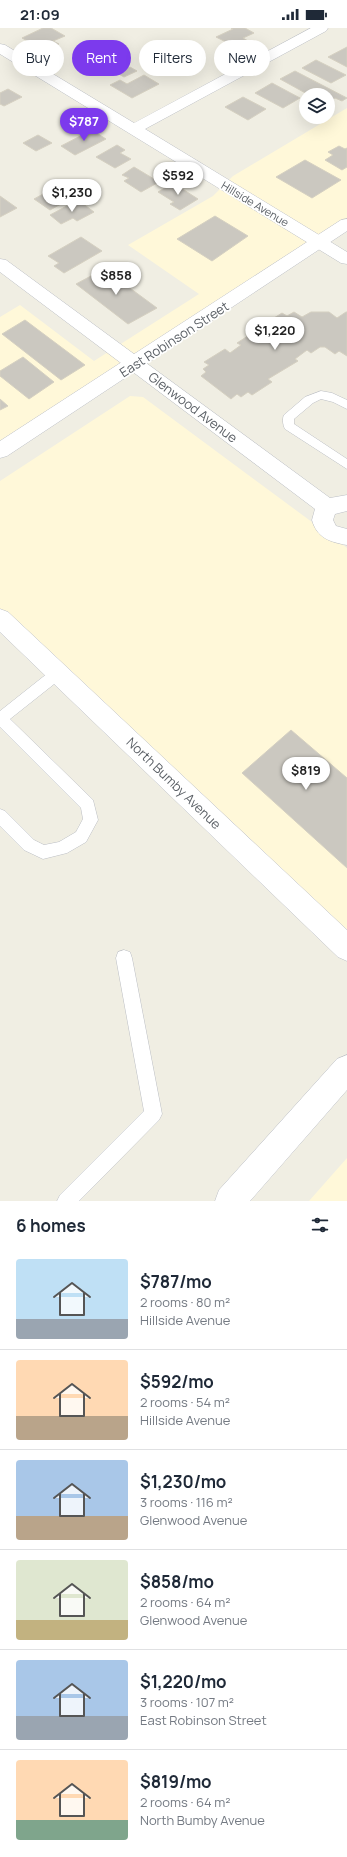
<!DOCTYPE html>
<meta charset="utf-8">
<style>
:root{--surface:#fff;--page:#f2f2f3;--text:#1f2937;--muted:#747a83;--line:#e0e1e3;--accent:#7c3aed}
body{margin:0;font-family:Manrope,sans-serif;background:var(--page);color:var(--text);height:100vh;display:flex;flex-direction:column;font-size:15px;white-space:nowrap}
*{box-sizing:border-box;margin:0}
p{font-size:13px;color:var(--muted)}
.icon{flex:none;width:22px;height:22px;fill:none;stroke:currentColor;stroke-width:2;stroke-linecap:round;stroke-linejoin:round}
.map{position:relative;height:1173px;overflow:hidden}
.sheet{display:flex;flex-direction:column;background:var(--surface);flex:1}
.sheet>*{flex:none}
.guide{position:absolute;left:12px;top:12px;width:323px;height:36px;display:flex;gap:8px}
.buttons{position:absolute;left:299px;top:60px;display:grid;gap:8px}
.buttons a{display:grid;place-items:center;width:36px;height:36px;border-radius:50%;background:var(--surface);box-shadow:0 4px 16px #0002;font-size:20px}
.price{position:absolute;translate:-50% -34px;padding:0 9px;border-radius:14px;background:#fff;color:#222;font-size:13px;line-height:26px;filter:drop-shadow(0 1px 2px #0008)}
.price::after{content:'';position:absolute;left:50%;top:24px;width:12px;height:9px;margin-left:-6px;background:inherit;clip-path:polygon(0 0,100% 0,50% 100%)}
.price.active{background:var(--accent);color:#fff}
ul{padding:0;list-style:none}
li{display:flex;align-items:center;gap:12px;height:100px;padding:0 16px}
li+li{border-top:1px solid var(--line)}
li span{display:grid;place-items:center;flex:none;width:112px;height:80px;border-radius:4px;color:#555}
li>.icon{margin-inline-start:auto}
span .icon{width:48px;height:48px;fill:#fffc;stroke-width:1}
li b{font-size:17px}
h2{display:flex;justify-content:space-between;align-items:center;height:48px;padding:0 16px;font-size:17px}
.pill{padding:0 14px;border-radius:18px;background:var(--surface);box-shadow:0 4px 16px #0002;font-size:14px;line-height:36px}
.pill.active{background:var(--accent);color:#fff}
.status{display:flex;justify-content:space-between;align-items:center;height:28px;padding:0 20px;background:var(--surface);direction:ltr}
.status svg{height:11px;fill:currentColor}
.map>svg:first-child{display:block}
.commercial{fill:#fff8d9}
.building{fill:#cbc8c0;stroke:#d5d0c1}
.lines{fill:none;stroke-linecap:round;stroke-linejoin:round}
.lane-casing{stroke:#bbbec4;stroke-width:1}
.street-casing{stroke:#bbbec4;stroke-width:1}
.secondary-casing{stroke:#bcbfc6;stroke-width:1}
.lane{fill:#fff;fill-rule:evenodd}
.street{fill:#fff;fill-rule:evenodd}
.secondary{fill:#fff;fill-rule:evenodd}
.labels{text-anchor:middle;stroke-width:3.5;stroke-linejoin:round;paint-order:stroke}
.far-street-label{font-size:11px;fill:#5b6066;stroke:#fff}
.street-label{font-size:13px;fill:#5b6066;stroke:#fff}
</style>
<div class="status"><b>21:09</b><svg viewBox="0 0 49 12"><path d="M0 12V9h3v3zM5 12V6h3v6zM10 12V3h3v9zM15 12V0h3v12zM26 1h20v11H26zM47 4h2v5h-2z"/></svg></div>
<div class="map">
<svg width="347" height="1173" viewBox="0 0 347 1173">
<rect width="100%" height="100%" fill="#f0eee3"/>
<path class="commercial" d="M347 80V195L0 420V289L20 277 94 333 199 266 128 217 213 168 233 148Z
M130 368 143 369 347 520V919L0 590V453Z
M347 1130V1173H309Z"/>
<path class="building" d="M43 0H51L65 8 53 13 59 16 45 23 22 10Z
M231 0H245L254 5 243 10 248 13 236 19 216 9 233 1Z
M347 19V39L328 29Z
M162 23 189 37 170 47 149 35 160 30 154 27Z
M316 32 346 47 331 55 302 40Z
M130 39 137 43 124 49 117 45Z
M295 43 347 70 342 73 335 70 328 74V67H309L280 51Z
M144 47 159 56 132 70 110 57 120 52 127 56Z
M272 55 300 70 283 80 255 65Z
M8 61 22 69 4 78 0 76V65Z
M243 69 266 81 248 92 225 79Z
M92 102 106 111 75 127 61 118Z
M38 107 52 115 36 123 23 115Z
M117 117 125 122 120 125 131 131 115 140 96 129Z
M339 118 345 121 347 120V139L342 142 325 132 333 127 328 124Z
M305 132 341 152 312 170 276 149Z
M134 139 159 154 141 164 124 153 129 150 122 147Z
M173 155 198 171 180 182 170 176 174 174 158 164Z
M54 160 70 171 50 182 34 171Z
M0 168 17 180 0 189Z
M78 172 94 184 77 193 73 190 61 196 50 187Z
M215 188 248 208 212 233 177 211Z
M81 209 102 223 64 245 54 238 59 235 48 228Z
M104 241 157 280 128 296 76 256Z
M294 284 302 289 311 284H329L337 290 346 284H347V328L339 323 335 326 325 319H320L311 325 307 322 295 331 298 333 268 351 272 354 252 367 248 364 241 369 237 366 231 371 201 348 206 344 203 341 209 337 204 334 225 321 230 325 241 317 237 315 254 304 257 306 270 298 266 295 282 285 287 288Z
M25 292 85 337 61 352 2 306Z
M23 329 54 354 29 371 0 348V343Z
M0 371 8 378 0 382Z
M291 702 347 750V840L242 745Z"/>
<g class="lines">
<g class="lane-casing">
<path id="lane" d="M321 363 332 365 347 372V381L333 374 321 371 313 375 294 391V396L347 431V441L285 401C283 397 282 391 284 387L305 369Z
M58 639 63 641 65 645 63 649 10 691 93 772 98 792 86 814 67 825 43 831 24 822 0 798V781L5 783 34 812 44 817 59 814 76 804 83 791 81 780 0 699V683L53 641Z
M124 922 130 924 132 930 162 1086 159 1092 79 1173H57L60 1167 144 1083 116 930 118 924Z"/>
</g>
<g class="street-casing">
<path id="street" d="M311 0H328L326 3 145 101 347 224V236L341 235 0 26V16L5 17 134 95Z
M0 231 6 232 330 470 347 467V483L335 486 333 492 336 498 347 501V517C330 514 317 510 312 492L315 481 0 244Z"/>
</g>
<g class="secondary-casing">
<path id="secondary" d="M347 191V203L7 428 0 430V413L341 192Z
M0 581 8 584 347 902V933L338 929 0 604Z
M347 1027V1062L250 1173H215L219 1162 337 1031Z"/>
</g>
<use href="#lane" class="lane"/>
<use href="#street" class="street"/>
<use href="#secondary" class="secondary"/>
</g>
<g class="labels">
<g class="far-street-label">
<text transform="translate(255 176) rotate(31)" y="4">Hillside Avenue</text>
</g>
<g class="street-label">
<text transform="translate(174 311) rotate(-33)" y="5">East Robinson Street</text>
<text transform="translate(193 379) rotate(37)" y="5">Glenwood Avenue</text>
<text transform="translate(174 755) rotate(44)" y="5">North Bumby Avenue</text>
</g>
</g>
</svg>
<div class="buttons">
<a><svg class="icon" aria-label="layers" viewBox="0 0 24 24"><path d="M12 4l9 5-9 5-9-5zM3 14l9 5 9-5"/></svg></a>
</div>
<b class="price active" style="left:84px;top:114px">$787</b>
<b class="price" style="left:178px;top:168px">$592</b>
<b class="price" style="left:72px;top:185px">$1,230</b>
<b class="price" style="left:116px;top:268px">$858</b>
<b class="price" style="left:275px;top:323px">$1,220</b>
<b class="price" style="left:306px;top:763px">$819</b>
<div class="guide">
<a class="pill">Buy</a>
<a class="pill active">Rent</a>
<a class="pill">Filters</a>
<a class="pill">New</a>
</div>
</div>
<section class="sheet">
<h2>6 homes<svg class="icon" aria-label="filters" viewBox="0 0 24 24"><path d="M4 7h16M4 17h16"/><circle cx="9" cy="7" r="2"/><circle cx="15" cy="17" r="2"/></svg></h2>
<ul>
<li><span style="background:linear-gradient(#bfe0f5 75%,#9aa5b1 0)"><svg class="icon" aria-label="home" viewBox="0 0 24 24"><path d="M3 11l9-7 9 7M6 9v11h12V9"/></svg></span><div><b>$787/mo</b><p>2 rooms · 80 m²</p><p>Hillside Avenue</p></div></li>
<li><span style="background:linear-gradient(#ffd9b3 70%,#b9a48a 0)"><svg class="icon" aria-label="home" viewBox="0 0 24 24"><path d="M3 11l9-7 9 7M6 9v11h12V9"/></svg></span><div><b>$592/mo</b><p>2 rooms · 54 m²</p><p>Hillside Avenue</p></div></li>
<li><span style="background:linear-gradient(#a9c7e8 70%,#b9a48a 0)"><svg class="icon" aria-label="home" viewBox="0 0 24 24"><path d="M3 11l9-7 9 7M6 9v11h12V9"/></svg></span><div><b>$1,230/mo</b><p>3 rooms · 116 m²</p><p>Glenwood Avenue</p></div></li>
<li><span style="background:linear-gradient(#dfe7d0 75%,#c2b280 0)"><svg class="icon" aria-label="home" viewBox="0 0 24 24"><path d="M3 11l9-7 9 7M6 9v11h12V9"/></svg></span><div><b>$858/mo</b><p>2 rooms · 64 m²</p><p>Glenwood Avenue</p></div></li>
<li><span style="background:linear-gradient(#a9c7e8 70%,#9aa5b1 0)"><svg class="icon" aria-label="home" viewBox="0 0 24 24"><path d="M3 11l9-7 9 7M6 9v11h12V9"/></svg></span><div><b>$1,220/mo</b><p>3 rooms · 107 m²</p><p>East Robinson Street</p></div></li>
<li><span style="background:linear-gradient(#ffd9b3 75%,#7fa58c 0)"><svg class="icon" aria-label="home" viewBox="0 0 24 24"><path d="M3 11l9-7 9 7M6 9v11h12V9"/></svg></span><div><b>$819/mo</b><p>2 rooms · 64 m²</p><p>North Bumby Avenue</p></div></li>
</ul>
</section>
